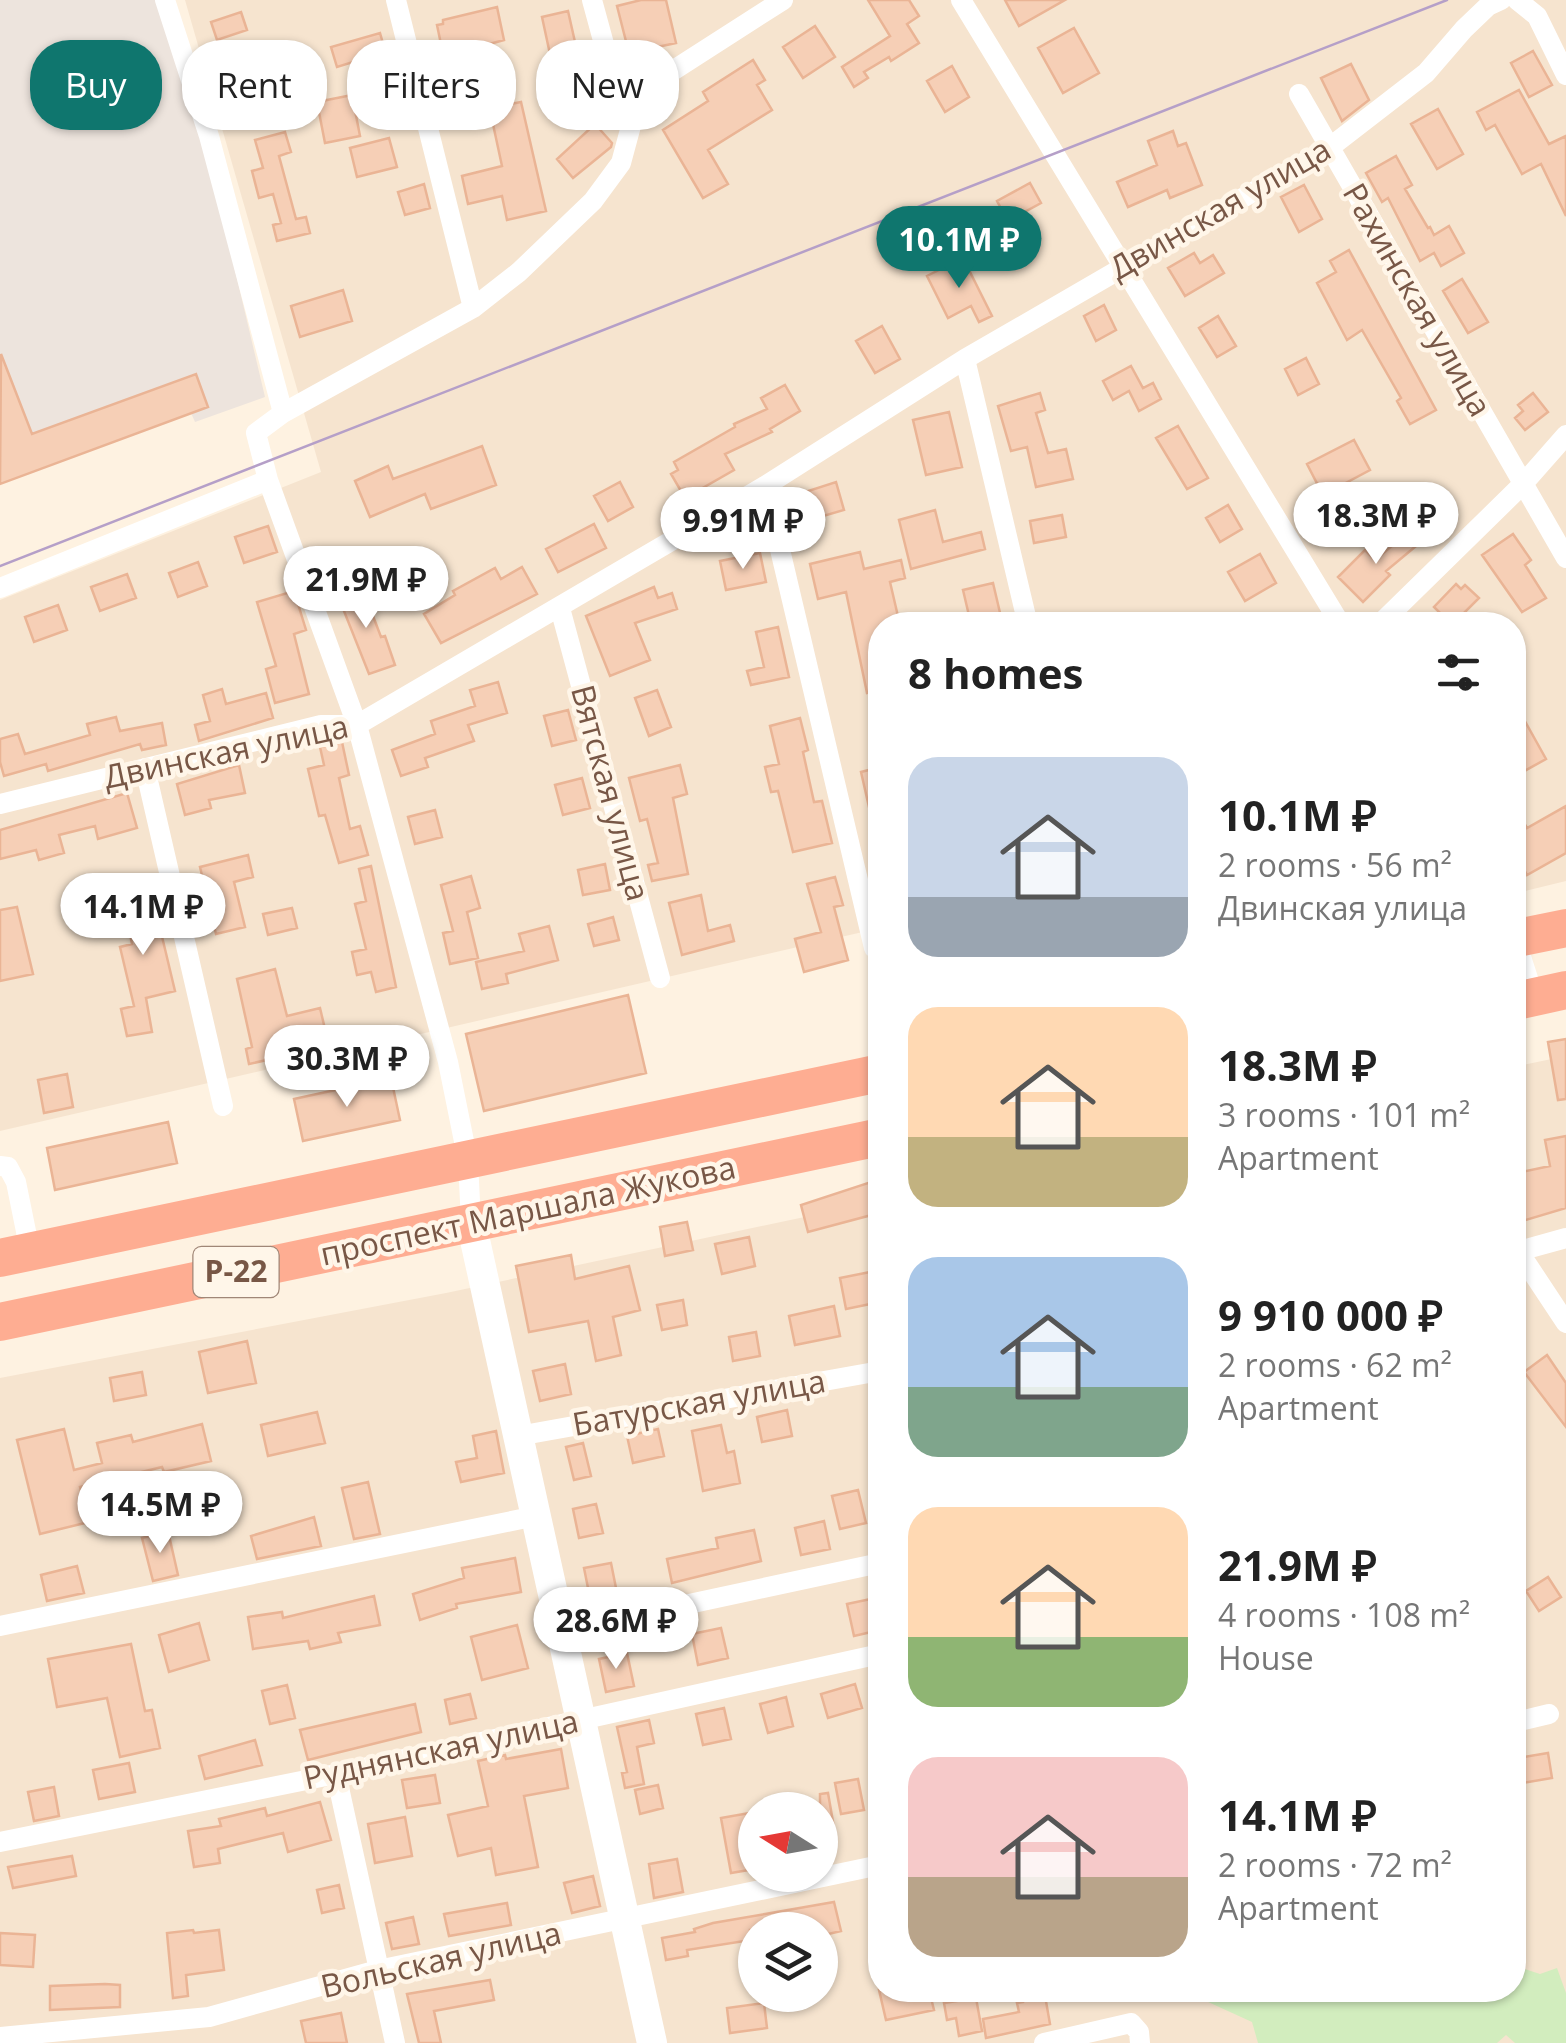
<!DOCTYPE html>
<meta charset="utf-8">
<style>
:root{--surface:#fff;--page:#f6f6f6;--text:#222;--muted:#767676;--accent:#0f766e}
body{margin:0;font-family:"Open Sans",sans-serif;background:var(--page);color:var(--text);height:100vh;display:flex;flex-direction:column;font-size:38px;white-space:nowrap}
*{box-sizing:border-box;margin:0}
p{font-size:32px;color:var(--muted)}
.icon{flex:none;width:55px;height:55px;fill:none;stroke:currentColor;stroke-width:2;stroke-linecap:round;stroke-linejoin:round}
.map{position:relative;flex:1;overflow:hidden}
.panel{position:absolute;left:868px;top:612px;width:658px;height:1390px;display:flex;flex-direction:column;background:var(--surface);border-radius:40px;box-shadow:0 2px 8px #0004}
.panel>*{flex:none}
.hud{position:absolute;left:30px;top:40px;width:688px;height:90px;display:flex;gap:20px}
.needle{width:65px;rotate:281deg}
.buttons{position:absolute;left:738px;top:1792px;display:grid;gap:20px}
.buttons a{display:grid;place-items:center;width:100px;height:100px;border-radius:50%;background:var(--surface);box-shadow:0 2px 8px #0004;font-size:50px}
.price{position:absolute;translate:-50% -85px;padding:0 22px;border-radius:35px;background:#fff;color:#222;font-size:32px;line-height:65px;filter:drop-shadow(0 2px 5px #0008)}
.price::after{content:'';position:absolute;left:50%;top:60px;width:30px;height:22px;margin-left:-15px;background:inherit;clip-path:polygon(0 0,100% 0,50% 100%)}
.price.current{background:var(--accent);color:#fff}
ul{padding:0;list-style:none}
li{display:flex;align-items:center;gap:30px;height:250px;padding:0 40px}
li span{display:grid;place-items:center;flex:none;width:280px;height:200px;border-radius:30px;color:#555}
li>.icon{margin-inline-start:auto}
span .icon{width:120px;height:120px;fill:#fffc;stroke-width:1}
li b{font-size:42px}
h2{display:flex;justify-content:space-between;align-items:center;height:120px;padding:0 40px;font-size:42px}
.pill{padding:0 35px;border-radius:40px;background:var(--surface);box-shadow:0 2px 8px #0004;font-size:35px;line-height:90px}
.pill.current{background:var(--accent);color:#fff}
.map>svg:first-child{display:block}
.residential{fill:#f6e4cf;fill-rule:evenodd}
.industrial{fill:#ede4dd}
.green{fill:#d2edbe}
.building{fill:#f6cfb6;stroke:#eab495;stroke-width:2.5}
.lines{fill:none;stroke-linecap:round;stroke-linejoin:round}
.street{stroke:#fff;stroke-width:20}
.secondary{stroke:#fff;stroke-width:30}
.highway{stroke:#fead92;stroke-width:38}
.tram{stroke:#b59fc8;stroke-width:2.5}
.labels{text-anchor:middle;stroke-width:9;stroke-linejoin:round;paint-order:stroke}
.shield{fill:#fff6e9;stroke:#a08777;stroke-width:2.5}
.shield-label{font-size:30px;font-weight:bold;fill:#785746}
.street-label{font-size:32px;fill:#785746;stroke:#fff6e9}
</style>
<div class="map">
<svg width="1566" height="2043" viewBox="0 0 1566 2043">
<rect width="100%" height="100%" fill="#fef2e1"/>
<path class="residential" d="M185 0H1566V881L1513 894 1512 625H880V928L0 1131V600L321 472Z
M1566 1056V2043H0V1378L446 1293 880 1201V1990H1512L1513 1067ZM755 1810H820V1875H755ZM755 1930H820V1995H755Z"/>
<path class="industrial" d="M0 0H157L202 131 265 397 195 422 191 413 0 484Z"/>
<path class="green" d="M1513 1965 1540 1974 1557 1968 1566 1993V2043H1515L1506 2035 1497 2043H1258L1252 2022 1195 1996 1203 1990H1309L1321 1993V1990H1512Z"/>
<path class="building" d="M641 0H666L676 43 629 53 617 6Z
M868 0H909L919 16 907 24 919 43 891 61 889 57 864 72 868 78 854 87 842 67 890 36Z
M1005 0H1065L1019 26Z
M497 7 504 40 482 46 489 82 500 80 505 105 521 102 546 211 507 220 502 196 468 204 462 176 502 166 488 101 473 104 463 50 453 52 452 47 442 49 437 25 443 24V20Z
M568 11 589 104 562 110 542 17Z
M241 12 247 30 217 40 211 22Z
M815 26 835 57 803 78 783 47Z
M1074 28 1099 73 1063 93 1038 48Z
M380 33 390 68 361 77 356 61 337 67 331 47Z
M1533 51 1552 85 1529 97 1511 63Z
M753 60 765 80 757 85 772 110 708 150 728 184 703 198 663 130 708 101 703 92Z
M254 61 260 82 228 91 221 70Z
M1351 64 1369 100 1342 121 1321 78Z
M952 66 969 97 945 112 927 81Z
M1519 90 1549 144 1566 136V216L1541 164 1522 174 1495 125 1486 130 1477 112Z
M352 95 360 136 325 143 317 102Z
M1438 109 1463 154 1437 169 1411 124Z
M595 124 612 143 611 147 573 178 557 159Z
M1173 131 1178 146 1186 143 1202 185 1170 198 1167 190 1128 207 1117 182 1157 165 1148 141Z
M285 132 291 152 279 156 296 219 306 217 310 233 277 241 273 225 281 223 273 194 259 198 252 171 263 168 255 140Z
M389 138 397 167 357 177 350 148Z
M1396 156 1412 185 1405 189 1428 228 1430 227 1434 235 1449 226 1464 253 1441 266 1434 253 1420 261 1388 198 1382 202 1366 173Z
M1030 183 1041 203 1008 221 997 201Z
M424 184 430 208 405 215 398 192Z
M1304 185 1322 219 1299 232 1281 197Z
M1349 250 1436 410 1410 424 1397 401 1401 398 1362 330 1347 340 1317 283 1336 272 1330 261Z
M1194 253 1200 263 1213 255 1224 273 1185 296 1168 268Z
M963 258 992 316 979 322 971 306 948 318 927 276Z
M1462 279 1488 322 1468 333 1443 291Z
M343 290 352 321 300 337 291 306Z
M1104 305 1116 330 1096 341 1084 316Z
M1218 316 1236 346 1217 357 1199 328Z
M882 326 900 359 875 373 856 341Z
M1 354 32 434 196 374 208 407 0 484Z
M1306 358 1319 384 1298 395 1285 369Z
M1131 366 1143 388 1153 383 1161 399 1139 411 1129 391 1113 400 1103 381Z
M785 385 800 411 770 429 772 432 725 454 734 470 685 498 671 474 678 470 674 462 735 427 734 424 767 409 761 398Z
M1040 393 1045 410 1036 413 1048 453 1066 449 1073 479 1036 487 1027 447 1011 451 998 406Z
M1533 393 1548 412 1525 430 1515 418 1523 411 1518 405Z
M949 412 962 467 926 475 913 420Z
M1178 426 1208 478 1187 489 1156 438Z
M1354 440 1370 470 1323 495 1307 464Z
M482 446 496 485 431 509 425 494 370 517 355 481 388 466 393 479Z
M620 482 633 507 608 521 594 496Z
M836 482 844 510 813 519 805 492Z
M1228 505 1242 529 1220 542 1206 518Z
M935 510 943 542 981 532 985 549 911 569 899 520Z
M1062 515 1066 537 1034 543 1030 521Z
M594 524 606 548 558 572 546 549Z
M268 526 277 552 244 563 235 537Z
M1412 529 1422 541 1386 571 1390 575 1363 602 1338 577 1365 550 1375 560Z
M1513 534 1531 560 1525 565 1546 598 1522 612 1482 555Z
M860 552 864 569 901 560 905 578 890 582 900 625H880V690L867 693 846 592 818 599 810 564Z
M760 553 766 582 726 590 720 561Z
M1260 554 1276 583 1245 601 1228 572Z
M198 562 207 586 178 597 169 573Z
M522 567 537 594 441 643 424 614 455 595 453 591 495 568 501 579Z
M127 574 136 598 100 611 91 587Z
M993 583 1001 617 971 624 963 590Z
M1456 584 1461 589 1465 585 1479 598 1452 625 1434 607Z
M362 587 381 637 385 636 395 665 369 674 338 596Z
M654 587 658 598 672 593 677 609 635 623 650 660 610 676 586 616Z
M294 591 306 630 294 634 309 694 275 703 266 669 276 666 257 602Z
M58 605 67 630 34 642 25 617Z
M778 627 789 677 751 685 747 671 764 667 756 632Z
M498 682 507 713 468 725 474 741 425 758 428 767 401 776 392 750 435 734 431 721 475 706 470 690Z
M222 689 226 704 266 693 273 718 199 741 195 725 210 721 203 695Z
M657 690 671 727 649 736 635 698Z
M1512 698 1546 759 1512 778Z
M568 710 576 740 552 746 544 716Z
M116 717 120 731 162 723 166 745 142 750 140 744 48 771 46 764 4 776 0 762V739L18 734 25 754 90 735 87 724Z
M800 718 808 750 803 752 814 802 822 801 832 843 793 852 778 791 771 792 765 767 779 764 770 726Z
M342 742 349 775 339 778 350 829 360 826 368 855 339 863 325 815 319 816 308 769 324 765 320 747Z
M239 765 245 793 209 800 211 808 185 815 177 784Z
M680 765 687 794 673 798 688 874 652 881 648 865 658 863 647 819 640 821 629 778Z
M880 767V828L874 829 861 772Z
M582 778 590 808 563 815 555 785Z
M127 793 137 828 98 839 95 826 59 835 64 853 39 860 36 850 0 859V830Z
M1512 803 1527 828 1566 806V853L1527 875 1512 847Z
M435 810 442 837 415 844 408 817Z
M248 855 253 877 234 882 245 927 216 934 200 867Z
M605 864 610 890 583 895 578 870Z
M371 866 396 987 376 992 371 972 357 975 352 952 366 949 355 904 366 901 359 869Z
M471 876 480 908 467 912 478 958 450 964 443 933 453 931 441 885Z
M835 877 843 905 834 907 848 960 804 972 795 939 821 932 807 884Z
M149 882 175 991 146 998 152 1032 127 1036 121 1009 134 1006 120 947 132 944 120 888Z
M701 895 708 931 730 925 734 941 682 955 669 903Z
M17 907 33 974 0 981V910Z
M292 908 297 928 268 935 263 914Z
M613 917 619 940 594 946 588 924Z
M549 926 558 960 506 974 508 983 482 989 476 962 524 951 519 934Z
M275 969 287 1016 320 1008 329 1046 249 1064 246 1049 252 1047 237 979Z
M628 995 646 1073 484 1111 466 1034Z
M1566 1039V1099L1558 1100 1548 1042Z
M67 1074 73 1107 44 1113 38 1080Z
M391 1078 400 1120 303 1141 294 1099Z
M168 1122 177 1163 55 1190 47 1148Z
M1566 1136V1208L1512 1224V1174L1550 1166 1545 1140Z
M871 1182 879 1213 808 1232 801 1205Z
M687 1222 693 1250 665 1256 660 1227Z
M749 1237 755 1266 722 1274 715 1244Z
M571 1255 575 1279 629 1266 640 1310 613 1317 621 1355 596 1361 588 1321 529 1332 516 1266Z
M875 1271 880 1302 846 1309 840 1278Z
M683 1300 687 1325 662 1330 657 1305Z
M834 1306 840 1336 795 1345 789 1316Z
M756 1332 760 1356 733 1361 729 1337Z
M247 1341 256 1383 208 1393 199 1352Z
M1547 1355 1566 1383V1427L1524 1372Z
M565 1364 571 1394 540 1401 533 1371Z
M142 1372 146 1395 114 1401 110 1378Z
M787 1410 792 1436 762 1442 757 1417Z
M317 1412 325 1443 268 1456 261 1425Z
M202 1424 211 1461 164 1472 162 1467 80 1487 89 1522 40 1534 17 1440 64 1429 74 1470 102 1463 97 1443 131 1435 133 1442Z
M721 1425 727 1453 734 1451 740 1483 703 1491 692 1431Z
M658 1429 664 1456 633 1463 627 1436Z
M496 1431 504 1473 461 1482 456 1462 477 1458 473 1436Z
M583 1443 591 1476 574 1480 566 1447Z
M368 1482 380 1534 354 1539 342 1488Z
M858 1490 866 1523 840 1529 832 1496Z
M596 1504 603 1533 579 1538 573 1509Z
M314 1517 321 1546 257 1559 251 1536Z
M824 1521 830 1549 801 1555 795 1528Z
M754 1530 761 1561 672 1583 667 1559 718 1548 716 1538Z
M168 1531 178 1575 153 1581 142 1538Z
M515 1558 521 1592 456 1604 457 1608 420 1620 413 1594 464 1578 462 1568Z
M611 1563 617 1593 590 1598 584 1568Z
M77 1566 84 1593 47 1601 41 1575Z
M1548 1577 1561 1597 1539 1611 1526 1591Z
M374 1596 380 1625 338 1633 341 1642 310 1649 308 1641 253 1649 248 1617 282 1612 283 1618Z
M880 1597V1630L854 1636 847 1604Z
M199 1623 209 1660 169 1672 159 1635Z
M517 1625 528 1668 482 1680 471 1637Z
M721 1628 728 1658 698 1665 692 1634Z
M131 1644 145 1711 152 1710 160 1748 120 1757 107 1698 57 1707 48 1659Z
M627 1653 634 1686 606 1692 599 1659Z
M855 1684 862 1708 828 1718 821 1694Z
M287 1685 295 1718 270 1724 262 1691Z
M470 1694 476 1718 450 1724 445 1700Z
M786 1697 793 1726 768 1733 760 1704Z
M415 1704 421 1732 308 1760 300 1730Z
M724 1708 731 1739 703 1745 696 1714Z
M649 1720 654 1743 637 1747 644 1784 625 1788 622 1773 627 1772 617 1727Z
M255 1740 262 1765 205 1779 199 1756Z
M561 1749 568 1788 524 1796 538 1867 496 1875 491 1848 458 1856 448 1815 488 1806 478 1761 505 1755 506 1759Z
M1548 1753 1552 1778 1522 1783 1521 1775 1512 1777V1759Z
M129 1763 135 1792 99 1799 93 1770Z
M435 1775 440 1803 407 1808 402 1780Z
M858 1779 864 1810 841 1814 835 1783Z
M658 1785 663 1808 640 1814 635 1790Z
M54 1787 59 1816 34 1821 28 1792Z
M828 1793 836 1839 820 1842V1794Z
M320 1802 331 1840 288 1852 283 1833 218 1849 220 1863 194 1867 188 1831 221 1826 219 1819 265 1808 267 1816Z
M755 1812V1869L731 1873 721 1818Z
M405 1817 412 1856 375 1863 368 1824Z
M72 1856 76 1876 13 1888 8 1867Z
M677 1859 683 1892 654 1898 649 1864Z
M593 1876 600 1906 572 1913 564 1883Z
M339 1885 344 1908 322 1913 317 1890Z
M834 1902 841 1931 820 1936V1930H750L751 1940 687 1950 688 1956 666 1960 662 1938 695 1932 694 1929 713 1923Z
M507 1903 511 1925 449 1936 444 1914Z
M413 1917 419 1944 392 1949 386 1923Z
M193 1930 194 1933 219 1930 224 1970 186 1975 188 1996 173 1998 167 1933Z
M0 1933 35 1935 33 1967 0 1965Z
M490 1980 494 2000 434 2011 441 2043H419L407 1994Z
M105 1984 120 1985V2007L50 2010V1986Z
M879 1990H929L934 2010 886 2020Z
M1044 1990 1050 2024 986 2038 983 2019 1019 2012 1017 2003 1023 2002 1022 1994Z
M976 1998 982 2031 959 2036 956 2018 947 2020 944 2003Z
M764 2003 767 2028 730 2033 727 2008Z
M341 2013 347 2043H306L301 2021Z"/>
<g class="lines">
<path class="street" d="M165 0 209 136 283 413
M396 0 473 308
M592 0 610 66 635 111
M961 0 1341 625
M1517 0 1537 16 1566 75
M1299 94 1566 558
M965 359 1028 625
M765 486 874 948
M0 588 268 480
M560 608 660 978
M1379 625 1523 484 1566 435
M145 768 223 1106
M0 804 321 725H357L765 486 965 359 1329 148 1426 73 1464 29 1488 6 1501 0
M1513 932 1534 997
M0 1166 8 1167 16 1182 30 1251
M471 1222 468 1161 448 1062 357 725 268 480 256 433 283 413 473 308 519 272 593 201 621 163 635 111 663 77 783 0
M1519 1252 1566 1323
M1512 1253 1566 1238
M518 1436 880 1371
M0 1626 536 1516
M563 1631 880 1563
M1512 1723 1549 1714
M336 1774 395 2043
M0 1842 336 1774 880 1654
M0 2037 209 2017 378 1970 880 1865
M1044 2043 1131 2023 1139 2032 1140 2043"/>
<path class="secondary" d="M471 1222 652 2043"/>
<path class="highway" d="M1512 939 1566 928
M1512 1002 1566 990
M0 1258 880 1073
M0 1322 880 1137"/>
<path class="tram" d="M0 566 1447 0"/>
</g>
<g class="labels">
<rect class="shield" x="193.5" y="1247" width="85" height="50" rx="8"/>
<g class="shield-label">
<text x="236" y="1282">Р-22</text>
</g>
<g class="street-label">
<text transform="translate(1220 209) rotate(-30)" y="11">Двинская улица</text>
<text transform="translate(1417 300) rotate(60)" y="11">Рахинская улица</text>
<text transform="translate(226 752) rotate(-12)" y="11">Двинская улица</text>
<text transform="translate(610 793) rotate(75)" y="11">Вятская улица</text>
<text transform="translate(528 1211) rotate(-12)" y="11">проспект Маршала Жукова</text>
<text transform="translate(699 1403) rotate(-10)" y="11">Батурская улица</text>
<text transform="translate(441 1750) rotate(-12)" y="11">Руднянская улица</text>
<text transform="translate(441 1960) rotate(-13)" y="11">Вольская улица</text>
</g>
</g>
</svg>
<div class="buttons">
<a><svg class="needle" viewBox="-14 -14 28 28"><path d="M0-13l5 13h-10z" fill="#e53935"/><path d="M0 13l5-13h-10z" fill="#767676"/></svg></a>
<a><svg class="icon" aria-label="layers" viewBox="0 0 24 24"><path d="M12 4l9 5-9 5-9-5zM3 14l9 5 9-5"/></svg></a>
</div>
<b class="price current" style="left:959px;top:291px">10.1M ₽</b>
<b class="price" style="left:1376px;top:567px">18.3M ₽</b>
<b class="price" style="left:743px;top:572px">9.91M ₽</b>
<b class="price" style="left:366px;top:631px">21.9M ₽</b>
<b class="price" style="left:143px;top:958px">14.1M ₽</b>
<b class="price" style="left:347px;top:1110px">30.3M ₽</b>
<b class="price" style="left:160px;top:1556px">14.5M ₽</b>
<b class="price" style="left:616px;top:1672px">28.6M ₽</b>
<div class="hud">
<a class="pill current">Buy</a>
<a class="pill">Rent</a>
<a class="pill">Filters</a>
<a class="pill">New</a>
</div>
<section class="panel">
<h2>8 homes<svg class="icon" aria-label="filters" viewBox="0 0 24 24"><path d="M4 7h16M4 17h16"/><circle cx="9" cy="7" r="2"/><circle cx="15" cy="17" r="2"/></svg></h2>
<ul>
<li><span style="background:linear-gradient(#c9d6e8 70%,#9aa5b1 0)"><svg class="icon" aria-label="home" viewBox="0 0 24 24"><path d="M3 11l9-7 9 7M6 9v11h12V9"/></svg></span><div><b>10.1M ₽</b><p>2 rooms · 56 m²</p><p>Двинская улица</p></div></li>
<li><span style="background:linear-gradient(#ffd9b3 65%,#c2b280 0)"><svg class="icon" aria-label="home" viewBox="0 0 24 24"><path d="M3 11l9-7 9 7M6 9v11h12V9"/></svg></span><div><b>18.3M ₽</b><p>3 rooms · 101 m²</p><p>Apartment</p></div></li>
<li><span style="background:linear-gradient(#a9c7e8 65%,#7fa58c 0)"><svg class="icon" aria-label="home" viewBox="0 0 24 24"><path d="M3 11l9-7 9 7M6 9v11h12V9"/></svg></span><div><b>9 910 000 ₽</b><p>2 rooms · 62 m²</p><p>Apartment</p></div></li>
<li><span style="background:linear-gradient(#ffd9b3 65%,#8fb573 0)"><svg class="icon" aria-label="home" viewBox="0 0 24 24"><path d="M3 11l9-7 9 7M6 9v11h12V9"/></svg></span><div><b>21.9M ₽</b><p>4 rooms · 108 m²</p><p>House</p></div></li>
<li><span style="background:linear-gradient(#f6c9c9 60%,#b9a48a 0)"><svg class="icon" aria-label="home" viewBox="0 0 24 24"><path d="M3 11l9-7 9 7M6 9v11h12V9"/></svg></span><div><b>14.1M ₽</b><p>2 rooms · 72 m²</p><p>Apartment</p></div></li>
</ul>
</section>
</div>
